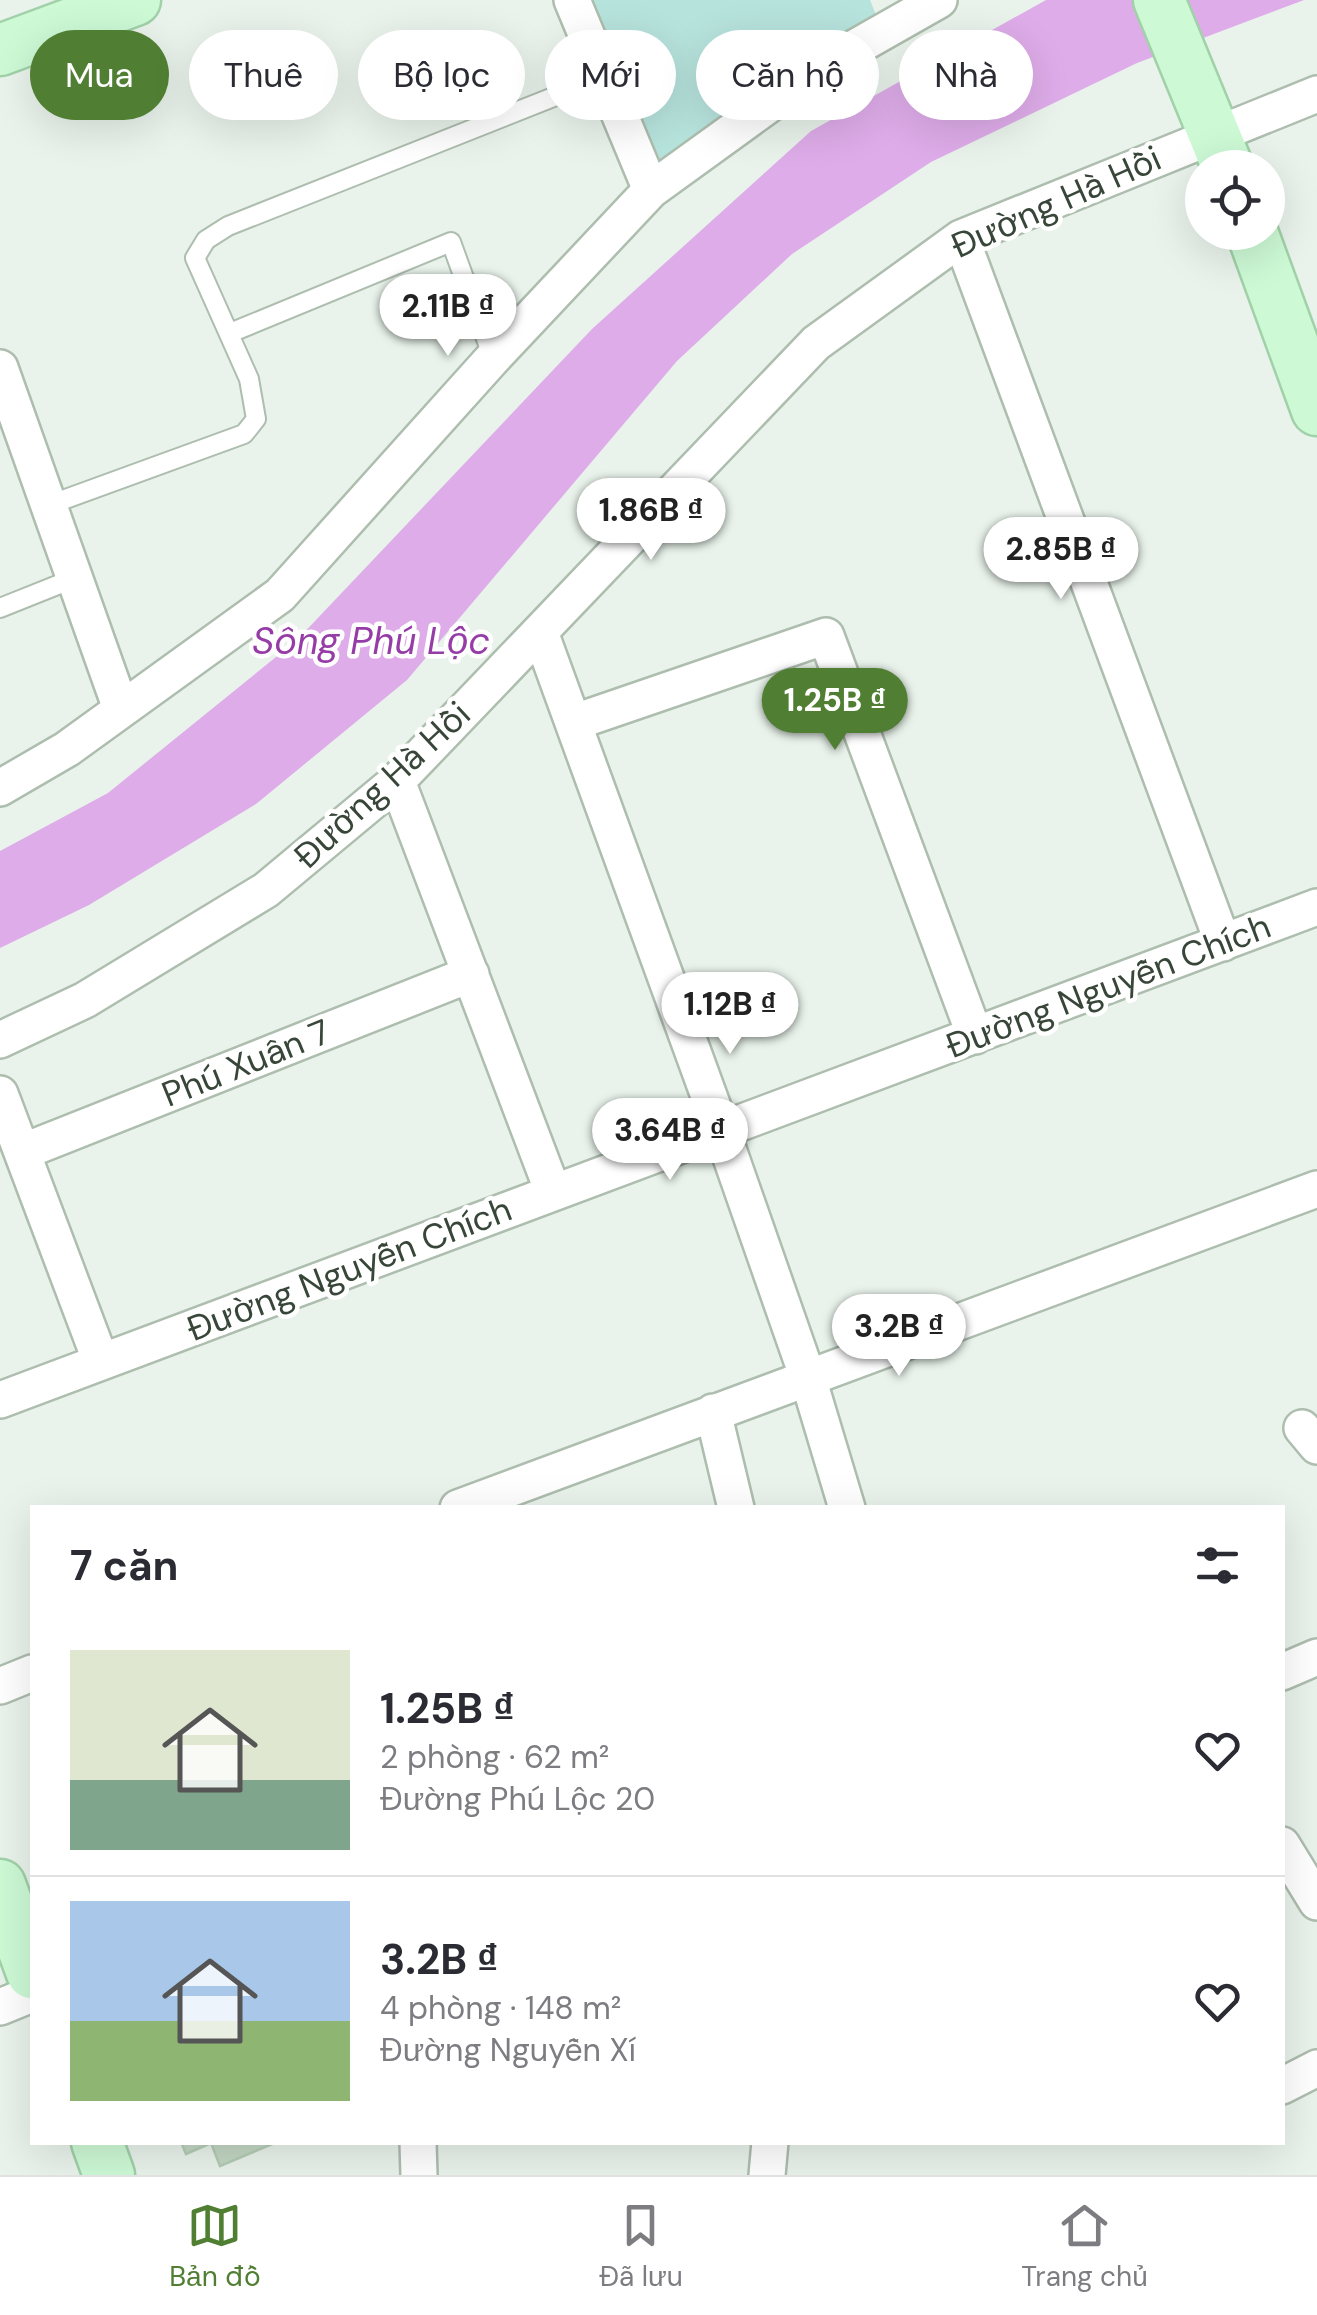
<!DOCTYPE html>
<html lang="vi">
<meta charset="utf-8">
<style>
:root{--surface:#fff;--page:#f2f2f3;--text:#2b2b33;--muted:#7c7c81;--line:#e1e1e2;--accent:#507e32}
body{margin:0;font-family:"DM Sans",sans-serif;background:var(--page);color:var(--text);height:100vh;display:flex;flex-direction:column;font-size:38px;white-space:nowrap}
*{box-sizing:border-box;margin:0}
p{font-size:32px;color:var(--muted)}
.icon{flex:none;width:55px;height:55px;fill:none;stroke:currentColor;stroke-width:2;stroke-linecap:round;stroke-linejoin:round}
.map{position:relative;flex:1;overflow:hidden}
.sheet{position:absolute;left:30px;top:1505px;width:1255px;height:640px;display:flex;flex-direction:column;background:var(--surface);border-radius:0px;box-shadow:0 10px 40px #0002}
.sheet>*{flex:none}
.banner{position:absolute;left:30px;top:30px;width:1258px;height:90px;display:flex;gap:20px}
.fabs{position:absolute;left:1185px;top:150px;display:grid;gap:20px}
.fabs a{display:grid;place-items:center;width:100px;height:100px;border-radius:50%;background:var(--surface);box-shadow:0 10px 40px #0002;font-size:50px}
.price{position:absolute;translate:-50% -85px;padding:0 22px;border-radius:35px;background:#fff;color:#222;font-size:32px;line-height:65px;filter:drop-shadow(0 2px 5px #0008)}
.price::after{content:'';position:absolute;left:50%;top:60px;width:30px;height:22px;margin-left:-15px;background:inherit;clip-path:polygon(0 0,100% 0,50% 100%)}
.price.active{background:var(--accent);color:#fff}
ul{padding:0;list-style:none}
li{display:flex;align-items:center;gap:30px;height:250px;padding:0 40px}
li+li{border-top:2px solid var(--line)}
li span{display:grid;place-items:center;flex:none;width:280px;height:200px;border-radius:0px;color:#555}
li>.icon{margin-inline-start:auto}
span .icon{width:120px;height:120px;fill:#fffc;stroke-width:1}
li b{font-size:42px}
h2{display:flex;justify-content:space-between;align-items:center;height:120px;padding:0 40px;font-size:42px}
.tag{padding:0 35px;border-radius:45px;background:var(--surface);box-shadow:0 10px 40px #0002;font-size:35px;line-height:90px}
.tag.active{background:var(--accent);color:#fff}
.menu{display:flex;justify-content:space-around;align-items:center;height:140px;border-top:2px solid var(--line);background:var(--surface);font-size:28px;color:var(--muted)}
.menu a{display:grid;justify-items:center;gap:5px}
.menu .active{color:var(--accent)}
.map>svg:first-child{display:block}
.green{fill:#b7e3dd}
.water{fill:#deace9}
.building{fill:#c3d6c3;stroke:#b4cdb5;stroke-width:2.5}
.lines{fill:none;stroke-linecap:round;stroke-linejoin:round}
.lane-casing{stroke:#adbdae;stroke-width:22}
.street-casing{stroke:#adbdae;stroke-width:40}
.secondary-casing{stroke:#a0d1a8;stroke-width:55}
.lane{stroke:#fff;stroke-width:18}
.street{stroke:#fff;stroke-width:35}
.secondary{stroke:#cdf9d5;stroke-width:50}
.labels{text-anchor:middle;stroke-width:9;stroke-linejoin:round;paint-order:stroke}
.street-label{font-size:35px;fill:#384639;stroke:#fff}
.water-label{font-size:38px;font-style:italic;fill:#963ca7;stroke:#fff}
</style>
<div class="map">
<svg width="1317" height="2175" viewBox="0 0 1317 2175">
<rect width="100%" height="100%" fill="#e9f3eb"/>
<path class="green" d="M571 0H870L876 15 651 190Z"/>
<path class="water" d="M1046 0H1304L1137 63 931 162 792 254 677 361 407 680 256 804 89 905 0 948V851L108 793 297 640 592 329 811 131Z"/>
<path class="building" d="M181 2142H277L220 2166 211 2143 186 2154Z"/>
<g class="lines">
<g class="lane-casing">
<path id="lane" d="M230 333 451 242 493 358
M49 505 244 434 256 419 249 379 195 258 206 240 228 226 604 77
M0 608 75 578"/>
</g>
<g class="street-casing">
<path id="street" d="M572 0 651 190
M961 238 1223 943
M0 368 121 709
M540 632 721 1129 808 1378 847 1508
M575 722 826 636 975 1036
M397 781 553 1192
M0 788 67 749 280 595 493 358 651 190 821 67 939 0
M0 1040 85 1000 266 890 397 781 816 343 961 238 1317 94
M0 1094 101 1362
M22 1152 471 974
M0 1400 1317 907
M713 1412 736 1508
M1302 1428 1317 1446
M458 1508 1317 1189
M1282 1672 1317 1657
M0 1686 32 1673
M1282 1845 1317 1902
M0 2007 32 1994
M1282 2086 1317 2068
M418 2142 419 2175
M767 2175 770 2142"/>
</g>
<g class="secondary-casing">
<path id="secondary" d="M1159 0 1228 168
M0 50 135 0
M1252 232 1317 410
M0 1885 32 1973
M97 2142 109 2175"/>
</g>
<use href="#lane" class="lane"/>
<use href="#street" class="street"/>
<use href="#secondary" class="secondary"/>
</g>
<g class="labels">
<g class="street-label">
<text transform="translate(1056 202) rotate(-24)" y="12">Đường Hà Hồi</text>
<text transform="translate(382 785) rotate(-43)" y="12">Đường Hà Hồi</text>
<text transform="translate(1108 986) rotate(-21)" y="12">Đường Nguyễn Chích</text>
<text transform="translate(246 1063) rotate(-22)" y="12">Phú Xuân 7</text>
<text transform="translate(349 1269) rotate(-21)" y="12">Đường Nguyễn Chích</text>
</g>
<g class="water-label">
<text x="371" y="654">Sông Phú Lộc</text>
</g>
</g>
</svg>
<div class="fabs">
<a><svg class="icon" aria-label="locate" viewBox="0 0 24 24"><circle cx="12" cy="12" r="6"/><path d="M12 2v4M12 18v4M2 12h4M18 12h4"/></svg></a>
</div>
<b class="price" style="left:448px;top:359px">2.11B ₫</b>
<b class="price" style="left:651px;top:563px">1.86B ₫</b>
<b class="price" style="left:1061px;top:602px">2.85B ₫</b>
<b class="price active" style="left:835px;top:753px">1.25B ₫</b>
<b class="price" style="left:730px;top:1057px">1.12B ₫</b>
<b class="price" style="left:670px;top:1183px">3.64B ₫</b>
<b class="price" style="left:899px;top:1379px">3.2B ₫</b>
<div class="banner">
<a class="tag active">Mua</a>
<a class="tag">Thuê</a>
<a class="tag">Bộ lọc</a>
<a class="tag">Mới</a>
<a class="tag">Căn hộ</a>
<a class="tag">Nhà</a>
</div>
<section class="sheet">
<h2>7 căn<svg class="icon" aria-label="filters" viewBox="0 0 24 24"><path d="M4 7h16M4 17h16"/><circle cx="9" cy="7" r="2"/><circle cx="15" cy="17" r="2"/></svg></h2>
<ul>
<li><span style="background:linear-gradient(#dfe7d0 65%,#7fa58c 0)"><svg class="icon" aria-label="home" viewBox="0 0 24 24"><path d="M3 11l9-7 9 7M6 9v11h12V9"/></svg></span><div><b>1.25B ₫</b><p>2 phòng · 62 m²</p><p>Đường Phú Lộc 20</p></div><svg class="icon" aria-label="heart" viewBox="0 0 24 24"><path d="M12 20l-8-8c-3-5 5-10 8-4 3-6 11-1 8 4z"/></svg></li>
<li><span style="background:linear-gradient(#a9c7e8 60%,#8fb573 0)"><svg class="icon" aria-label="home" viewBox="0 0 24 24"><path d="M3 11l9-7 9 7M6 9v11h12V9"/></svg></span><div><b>3.2B ₫</b><p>4 phòng · 148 m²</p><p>Đường Nguyễn Xí</p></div><svg class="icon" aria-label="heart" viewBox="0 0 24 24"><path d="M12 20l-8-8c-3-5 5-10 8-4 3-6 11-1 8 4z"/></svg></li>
</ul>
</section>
</div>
<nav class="menu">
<a class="active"><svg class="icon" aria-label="map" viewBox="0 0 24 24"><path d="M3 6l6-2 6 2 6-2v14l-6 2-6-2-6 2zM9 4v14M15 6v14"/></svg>Bản đồ</a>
<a><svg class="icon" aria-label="saved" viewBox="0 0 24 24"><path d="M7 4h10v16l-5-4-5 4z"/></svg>Đã lưu</a>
<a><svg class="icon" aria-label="home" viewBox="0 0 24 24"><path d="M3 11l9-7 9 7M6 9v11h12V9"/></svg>Trang chủ</a>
</nav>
